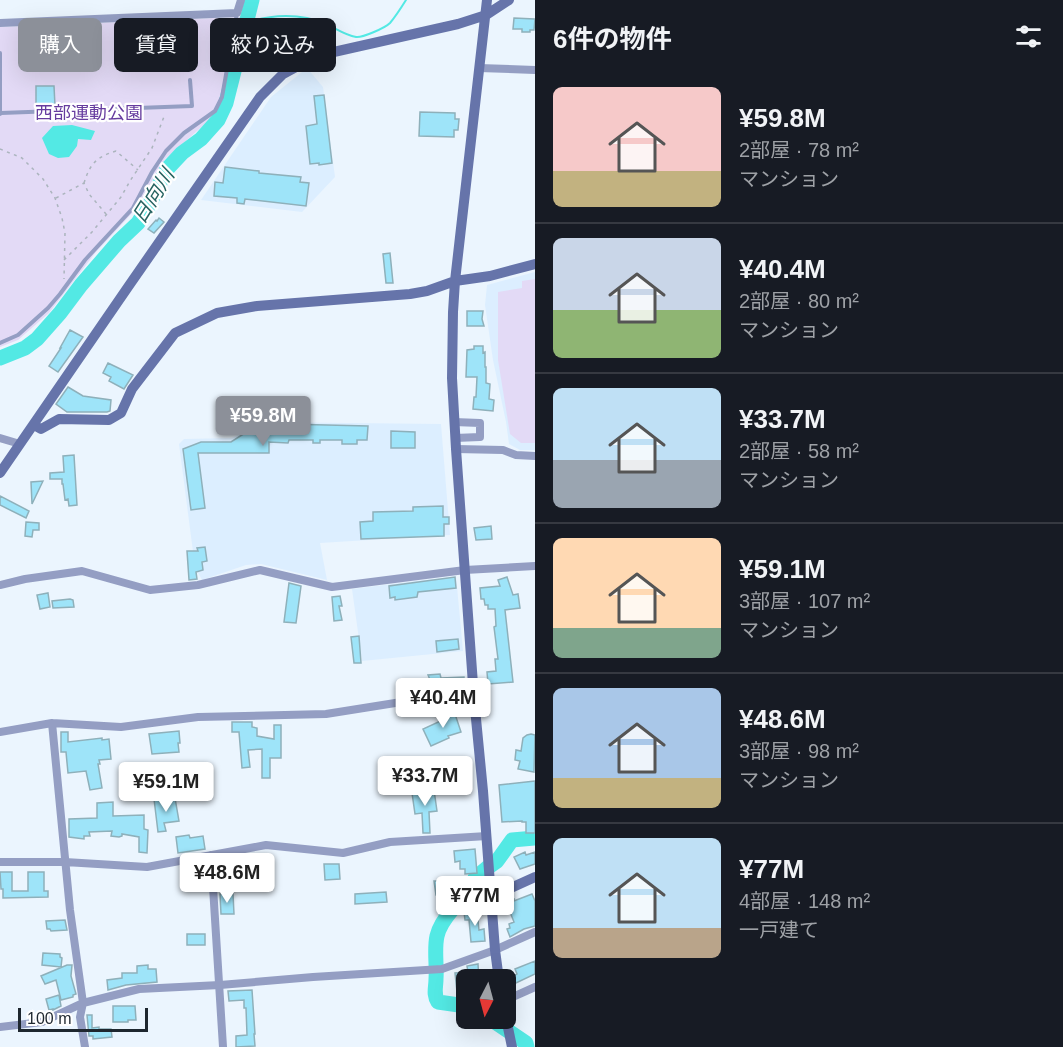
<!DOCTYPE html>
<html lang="ja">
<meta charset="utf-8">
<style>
:root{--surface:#171b24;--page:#20242c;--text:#f1f3f6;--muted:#9ea1a6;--line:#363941;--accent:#8c9099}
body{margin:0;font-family:Helvetica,"Noto Sans JP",sans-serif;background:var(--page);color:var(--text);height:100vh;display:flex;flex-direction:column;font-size:22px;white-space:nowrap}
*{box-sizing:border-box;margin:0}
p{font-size:20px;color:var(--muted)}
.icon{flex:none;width:33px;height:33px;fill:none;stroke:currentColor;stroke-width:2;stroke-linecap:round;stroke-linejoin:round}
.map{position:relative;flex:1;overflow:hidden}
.side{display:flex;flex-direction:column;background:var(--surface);width:528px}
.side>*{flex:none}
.top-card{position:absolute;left:18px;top:18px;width:426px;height:54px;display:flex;gap:12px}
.needle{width:39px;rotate:186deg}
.buttons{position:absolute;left:456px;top:969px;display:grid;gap:12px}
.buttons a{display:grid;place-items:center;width:60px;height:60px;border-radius:9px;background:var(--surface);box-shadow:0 6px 24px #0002;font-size:30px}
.scale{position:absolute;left:18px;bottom:15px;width:130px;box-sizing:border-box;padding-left:6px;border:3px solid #1e272f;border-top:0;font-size:16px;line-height:21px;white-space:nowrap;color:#1e272f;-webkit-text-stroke:4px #fff;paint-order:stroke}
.price{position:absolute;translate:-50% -51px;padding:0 14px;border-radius:6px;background:#fff;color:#222;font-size:20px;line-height:39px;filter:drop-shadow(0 2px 3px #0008)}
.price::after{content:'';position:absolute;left:50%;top:36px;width:18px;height:14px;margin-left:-9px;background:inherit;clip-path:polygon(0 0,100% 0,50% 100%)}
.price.current{background:var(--accent);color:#fff}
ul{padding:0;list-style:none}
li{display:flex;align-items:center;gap:18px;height:150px;padding:0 18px}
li+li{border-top:2px solid var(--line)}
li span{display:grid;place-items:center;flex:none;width:168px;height:120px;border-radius:9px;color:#555}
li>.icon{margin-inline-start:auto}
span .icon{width:72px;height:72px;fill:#fffc;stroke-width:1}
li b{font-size:26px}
h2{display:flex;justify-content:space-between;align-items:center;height:72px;padding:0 18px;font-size:26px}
.chip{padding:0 21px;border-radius:9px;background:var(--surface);box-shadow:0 6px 24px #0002;font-size:21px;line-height:54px}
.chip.current{background:var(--accent);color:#fff}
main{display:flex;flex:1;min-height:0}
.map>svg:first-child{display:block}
.built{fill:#dceeff}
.green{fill:#e3daf6}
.water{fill:#53e9e4}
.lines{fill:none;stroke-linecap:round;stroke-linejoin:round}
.stream{stroke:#53e9e4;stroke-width:2}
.river{stroke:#53e9e4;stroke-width:15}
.building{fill:#9ee4f9;stroke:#8eb0ba;stroke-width:1.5}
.path{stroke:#abb4bd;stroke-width:1.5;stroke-dasharray:3 4.5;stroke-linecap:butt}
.lane{stroke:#949ec3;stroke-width:4}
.street{stroke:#949ec3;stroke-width:8}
.secondary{stroke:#6674aa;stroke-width:10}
.labels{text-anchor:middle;stroke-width:4.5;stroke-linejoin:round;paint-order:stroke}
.park-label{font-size:18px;fill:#663c9f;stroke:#fff}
.water-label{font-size:20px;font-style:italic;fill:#266361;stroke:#fff}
</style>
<main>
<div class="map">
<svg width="535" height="1047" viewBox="0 0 535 1047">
<rect width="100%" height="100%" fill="#ebf5fe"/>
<path class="built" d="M307 68 323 87 335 177 302 212 201 200 271 97Z
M535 272V450H520L509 444 506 422 493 360 485 305 487 285Z
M242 422 441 424 450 535 320 543 327 580 261 564 246 565 202 580 195 567 179 444 184 439 232 438 242 433Z
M456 576 463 651 362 661 352 589Z"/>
<path class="green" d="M240 17 227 86 220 107 213 118 204 125 165 159 135 210 96 252 49 313 18 340 0 347V27Z
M535 279V443H521L510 434 498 360V292L522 288V281Z"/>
<path class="water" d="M72 125 95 131 91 140 78 139 77 146 69 157 58 158 49 154 42 138 53 126Z"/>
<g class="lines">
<path class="stream" d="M247 23C271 14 301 13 326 24 335 28 345 35 356 37 362 38 385 28 390 23 396 16 401 8 406 0"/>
<path class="river" d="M0 358 25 348 37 339 60 313 81 285 119 241 138 223 149 205 167 169 182 153 201 139 218 120 226 103 252 0
M466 1006 438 1002C433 994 436 988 436 979 437 965 434 949 437 936 441 918 462 899 475 887V878L487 868 497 861 512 840 535 838
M489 1018 526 1043 527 1047"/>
</g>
<path class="building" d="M514 18 535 19 534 30H530V32H522V29H513Z
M36 86H54L55 106 36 107Z
M324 95 332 163 319 165V163L310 164 306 126 317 124 314 96Z
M420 112 455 113V119H459L458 130H454V137L419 136Z
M225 167 259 171V173L301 177 300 182 309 183 306 206 245 199 244 204 237 203V198L214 196 215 182 223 183Z
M159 218 164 222 154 233 148 229 156 220 157 221Z
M390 253 393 283H386L383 254Z
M467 311H483L482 319 484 326H467Z
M70 330 83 337 58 372 49 366 61 348H60Z
M474 346H483V353L485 352V367H486V383L490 384 489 399 494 400 493 411 473 409 474 397H476L477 377H466L467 350 474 349Z
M108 363 133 375 124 389 109 381 111 377 103 373Z
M68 387 83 396 111 400 110 411 107 412H67L56 404Z
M245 423 368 426 367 440H357V444H342V440H320V443H313V440H289L288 443 269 442V453H198L205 508 191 510 183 449 201 442H231L245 433Z
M391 431 415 432V448H391Z
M74 455 77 505 69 506 68 499 65 500 63 484H62V479H50V473L64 472 63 456Z
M43 481 32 504 31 482Z
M0 496 29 511 26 518 0 505Z
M443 506V517H449V524H444V536L361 539 360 522 373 521V512L413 511V507Z
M26 522 39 523V530H33L32 537 25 536Z
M491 526 492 539 476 540 474 528Z
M205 547 207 561 202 562 203 570 196 572 197 579 189 580 187 551H198L197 548Z
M455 577 456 588 418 592 417 597 395 600V597L390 598 389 586Z
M507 577 513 595 518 594 520 608 505 610 513 682 488 684 487 672 496 671 495 659H498L494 627 496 626 495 609H488V605H485L484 599H481L480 588 500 586 498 580Z
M289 583 301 586 296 623 284 622Z
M48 593 50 607 40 609 37 595Z
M340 596 342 606H339L342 620 334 621 332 597Z
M70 599 73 600 74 607 53 608 52 601Z
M359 636 361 663H354L351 637Z
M458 639 459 649 437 652 436 641Z
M440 674 441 678 464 677V692L437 693V686L433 687 428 675Z
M453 708 461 732 448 736 449 738 431 746 423 729 447 718 445 711Z
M232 722H252V727L257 728V736L274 739V725H281V758H270V778H262V749L248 750 250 767 242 768 239 732H232Z
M179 731 180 743H178L179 752 152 754 149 734Z
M61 732H68V742L102 738V740L109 739 111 759 99 760 100 764H98L102 788 90 790 86 771 68 773 66 752H61Z
M531 734 535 735 534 772 518 769 520 761 515 760 516 750 521 751 523 738 527 735Z
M535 781V833H526V822H522V821L502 822 499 785Z
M434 790 437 811 429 812 430 833H423L422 813 415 814 412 793Z
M161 798V800L175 798 179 821 164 823 166 831 158 832 154 799Z
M113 802V816L144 815V829L148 830 147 853 139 852V837L122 834V836L119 837 111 836 112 831 89 832 90 836H84V839L69 837V819L97 818V803Z
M189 835 190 838 203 836 205 849 178 853 176 837Z
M475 849 477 873 465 874V869H460V861L455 862 454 851Z
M525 852 526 855 535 852V864L520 869 514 857Z
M324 864H339L340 879 325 880Z
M0 872H12V891H28V872H44V891H48V897L3 898V889H1Z
M434 881H444L445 895H436Z
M386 892 387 902 355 904V894Z
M220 894H233L234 914H221Z
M532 894 535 901V926L524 929 510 937 507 929 510 928 509 924 514 922 506 902 514 899V901L519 899Z
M477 911 479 930 484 929 485 941 471 942 469 920H465L464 912Z
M65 920 67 930 51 931 50 929H47L46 921Z
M187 934H205V945H187Z
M43 953 60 954V957L62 958 61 967 42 965Z
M535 961V974L516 983 513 976 517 974 515 969Z
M478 964 479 980H465L466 1001 458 1002 455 973 468 972 467 966Z
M67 965H72L71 976 76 994 73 995V997L61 1000 56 980 45 984 41 976Z
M148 965V969H156L157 982 126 985 108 990 107 980 122 978V973H137V966Z
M252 990 255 1034H254L255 1046 236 1047V1036L247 1035 246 1008H244V1000L229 1001 228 991Z
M59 995 61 1006 53 1010V1009L49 1010 46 999Z
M113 1006H135L136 1020H128V1022H113Z
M87 1015H92V1028L99 1027V1029H111L112 1037 93 1039V1036H89Z"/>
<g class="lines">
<path class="path" d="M0 149 22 158 43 179 55 198 62 218 65 233 64 279
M84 183C90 164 96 157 116 151L138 170
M56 198 84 183 89 194 106 214
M64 260 92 232 121 197 130 181 152 148 165 114"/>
<path class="lane" d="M0 53V114
M1 113 192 106 190 80
M0 343 18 335 48 308 60 294 85 260 133 208 152 172 166 151 184 133 215 111 222 97 237 13"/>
<path class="street" d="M0 23 237 13 241 0
M479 68 535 70
M454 422 480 423V437L455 438
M0 438 20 444
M456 449 503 450 516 455 535 456
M0 585 25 579 82 571 150 590 198 585 260 570 332 587 465 570 535 566
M52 723 70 910 83 1003 80 1017 85 1047
M0 732 52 723 121 727 198 717 326 714 414 700 474 698
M211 855 223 1047
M0 862H65L147 867 266 845 343 853 390 842 487 836
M506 1000 535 987
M0 1027 42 1022 83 1003 139 989 220 985 313 977 442 969 495 950 535 932"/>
<path class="secondary" d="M487 0 455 281 453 312 452 378 456 449 474 698 483 791 495 950 499 980
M34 425 41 429 59 419 109 420 121 413 132 389 175 333 217 313 257 306 410 294 427 291 455 281 490 276 535 264
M0 473 128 287 260 97 283 74 316 56 458 24 486 15 509 0
M491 897 535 877
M506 1018 512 1047"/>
</g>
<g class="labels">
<g class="park-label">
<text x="89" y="119">西部運動公園</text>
</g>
<g class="water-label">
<text transform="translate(153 196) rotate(-58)" y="7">日向川</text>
</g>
</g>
</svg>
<div class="buttons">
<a><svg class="needle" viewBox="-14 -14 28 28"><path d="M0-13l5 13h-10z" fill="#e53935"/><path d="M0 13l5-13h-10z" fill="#9ea1a6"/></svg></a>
</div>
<div class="scale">100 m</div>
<b class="price current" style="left:263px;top:447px">¥59.8M</b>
<b class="price" style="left:443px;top:729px">¥40.4M</b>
<b class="price" style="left:425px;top:807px">¥33.7M</b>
<b class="price" style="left:166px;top:813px">¥59.1M</b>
<b class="price" style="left:227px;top:904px">¥48.6M</b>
<b class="price" style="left:475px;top:927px">¥77M</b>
<div class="top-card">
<a class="chip current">購入</a>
<a class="chip">賃貸</a>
<a class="chip">絞り込み</a>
</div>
</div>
<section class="side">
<h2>6件の物件<svg class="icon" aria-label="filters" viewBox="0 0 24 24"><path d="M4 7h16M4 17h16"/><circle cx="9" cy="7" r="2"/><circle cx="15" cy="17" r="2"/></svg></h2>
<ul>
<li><span style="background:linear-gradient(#f6c9c9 70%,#c2b280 0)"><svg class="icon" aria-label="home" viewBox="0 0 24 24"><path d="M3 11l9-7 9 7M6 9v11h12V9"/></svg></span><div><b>¥59.8M</b><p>2部屋 · 78 m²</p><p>マンション</p></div></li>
<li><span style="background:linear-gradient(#c9d6e8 60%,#8fb573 0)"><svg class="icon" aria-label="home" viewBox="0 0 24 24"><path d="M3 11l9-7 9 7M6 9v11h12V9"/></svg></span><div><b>¥40.4M</b><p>2部屋 · 80 m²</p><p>マンション</p></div></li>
<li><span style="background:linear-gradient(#bfe0f5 60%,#9aa5b1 0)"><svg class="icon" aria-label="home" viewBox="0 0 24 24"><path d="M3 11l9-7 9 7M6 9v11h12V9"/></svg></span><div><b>¥33.7M</b><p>2部屋 · 58 m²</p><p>マンション</p></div></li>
<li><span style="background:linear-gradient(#ffd9b3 75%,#7fa58c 0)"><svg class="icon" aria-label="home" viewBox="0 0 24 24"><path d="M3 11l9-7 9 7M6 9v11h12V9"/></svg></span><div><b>¥59.1M</b><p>3部屋 · 107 m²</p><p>マンション</p></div></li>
<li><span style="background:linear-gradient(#a9c7e8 75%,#c2b280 0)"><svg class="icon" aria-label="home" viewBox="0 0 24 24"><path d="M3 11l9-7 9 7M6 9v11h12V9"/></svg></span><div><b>¥48.6M</b><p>3部屋 · 98 m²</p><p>マンション</p></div></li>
<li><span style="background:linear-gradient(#bfe0f5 75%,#b9a48a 0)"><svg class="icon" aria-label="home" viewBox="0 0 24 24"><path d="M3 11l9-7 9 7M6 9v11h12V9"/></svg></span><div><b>¥77M</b><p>4部屋 · 148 m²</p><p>一戸建て</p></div></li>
</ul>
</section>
</main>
